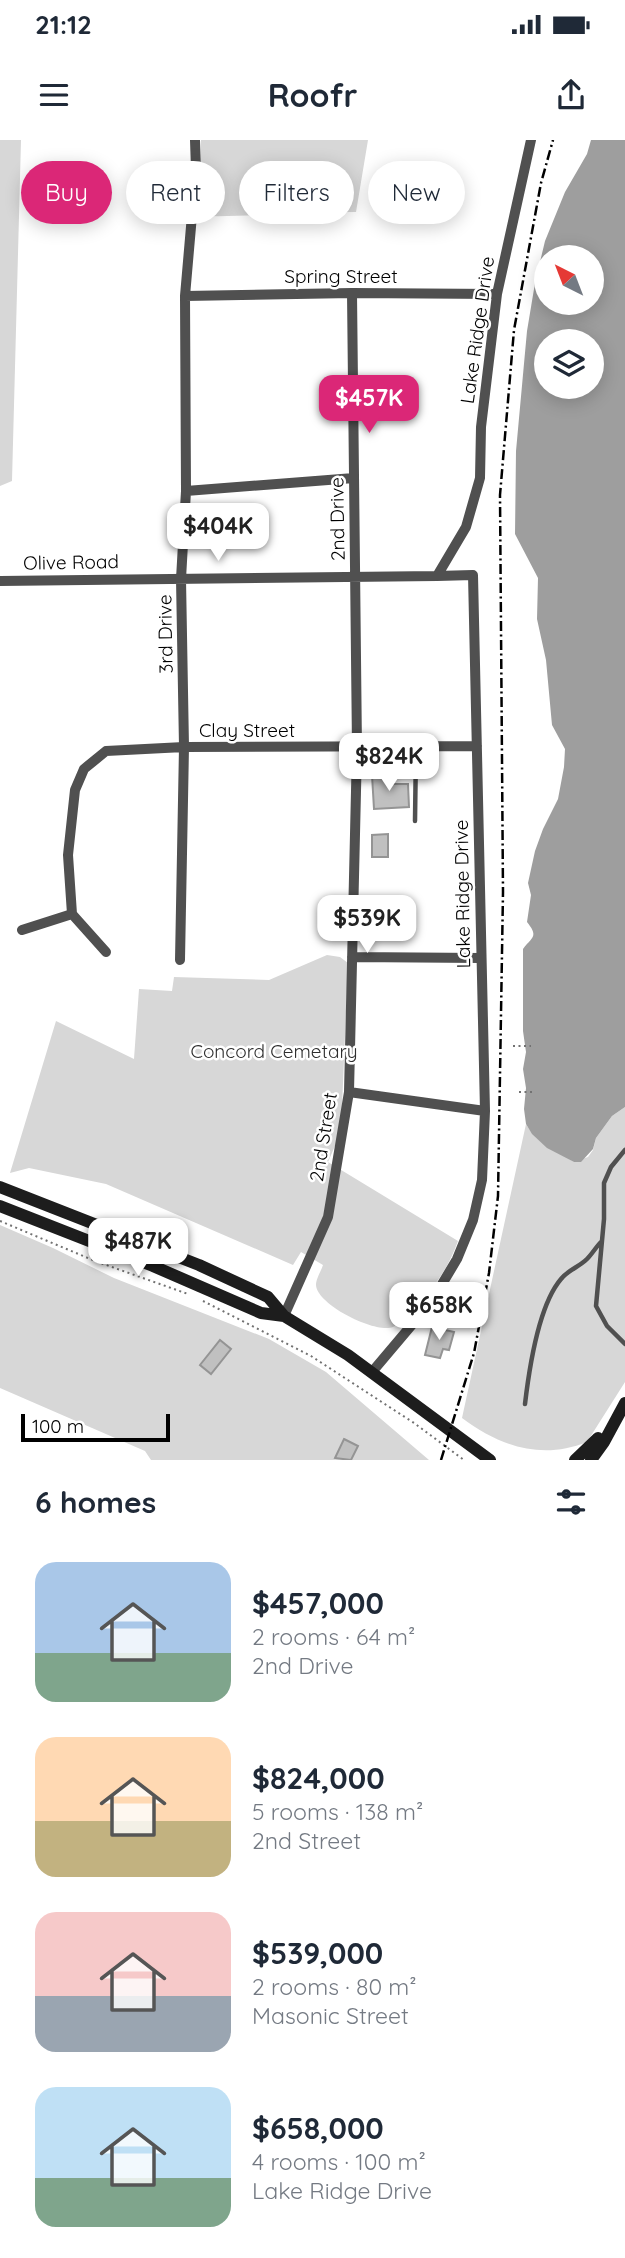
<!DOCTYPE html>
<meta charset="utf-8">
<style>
:root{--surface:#fff;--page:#f6f6f7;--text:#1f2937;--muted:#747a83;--accent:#db2777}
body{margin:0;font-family:Quicksand,sans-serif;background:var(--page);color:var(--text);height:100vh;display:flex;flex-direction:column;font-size:26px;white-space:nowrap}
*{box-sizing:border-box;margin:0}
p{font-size:23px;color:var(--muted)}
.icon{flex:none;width:38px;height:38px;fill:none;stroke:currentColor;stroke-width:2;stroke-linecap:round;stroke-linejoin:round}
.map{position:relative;height:1320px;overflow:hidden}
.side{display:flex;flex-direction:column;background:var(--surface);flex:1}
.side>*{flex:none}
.hud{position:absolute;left:21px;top:21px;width:584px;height:63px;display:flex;gap:14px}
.needle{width:46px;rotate:318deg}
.fabs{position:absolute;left:534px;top:105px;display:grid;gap:14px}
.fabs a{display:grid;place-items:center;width:70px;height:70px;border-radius:50%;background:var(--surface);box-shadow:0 4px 18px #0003;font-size:35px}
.scale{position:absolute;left:21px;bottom:18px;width:149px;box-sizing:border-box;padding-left:7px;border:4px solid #000;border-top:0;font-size:19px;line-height:24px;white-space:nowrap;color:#000;-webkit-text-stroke:5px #fff;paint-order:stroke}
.price{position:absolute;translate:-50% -60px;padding:0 16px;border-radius:14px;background:#fff;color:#222;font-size:23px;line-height:46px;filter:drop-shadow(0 2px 4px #0008)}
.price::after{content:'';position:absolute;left:50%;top:42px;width:21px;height:16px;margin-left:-10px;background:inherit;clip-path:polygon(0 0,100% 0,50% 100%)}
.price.selected{background:var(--accent);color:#fff}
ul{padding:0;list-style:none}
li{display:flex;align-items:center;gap:21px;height:175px;padding:0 35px}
li span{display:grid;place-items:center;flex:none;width:196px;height:140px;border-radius:21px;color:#555}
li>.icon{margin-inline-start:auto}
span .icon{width:84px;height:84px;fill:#fffc;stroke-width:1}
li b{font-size:30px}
h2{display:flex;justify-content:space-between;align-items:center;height:84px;padding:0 35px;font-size:30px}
.chip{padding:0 24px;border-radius:32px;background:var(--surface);box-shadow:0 4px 18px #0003;font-size:24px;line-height:63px}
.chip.selected{background:var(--accent);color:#fff}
.status{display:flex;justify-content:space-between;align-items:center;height:49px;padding:0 35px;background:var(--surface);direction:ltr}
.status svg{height:19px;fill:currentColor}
header{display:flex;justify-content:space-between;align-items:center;height:91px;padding:0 35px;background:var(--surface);font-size:32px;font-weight:700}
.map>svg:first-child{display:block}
.green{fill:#d7d7d7}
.water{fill:#9e9e9e;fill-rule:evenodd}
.building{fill:#c0c0c0;stroke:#949494;stroke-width:2}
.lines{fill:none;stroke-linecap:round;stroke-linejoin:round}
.path{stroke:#727272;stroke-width:2;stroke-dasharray:2 3.5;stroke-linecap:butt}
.lane{stroke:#505050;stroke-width:4.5}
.street{stroke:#505050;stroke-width:10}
.secondary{stroke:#1d1d1d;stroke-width:12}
.rail{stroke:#000;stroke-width:2.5;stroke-dasharray:10 3.5 2 3.5;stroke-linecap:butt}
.labels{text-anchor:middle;stroke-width:5;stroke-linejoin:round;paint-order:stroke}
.street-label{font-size:19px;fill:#000;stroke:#fff}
.park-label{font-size:19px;fill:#2e2e2e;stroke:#fff}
</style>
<div class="status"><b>21:12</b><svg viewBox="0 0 49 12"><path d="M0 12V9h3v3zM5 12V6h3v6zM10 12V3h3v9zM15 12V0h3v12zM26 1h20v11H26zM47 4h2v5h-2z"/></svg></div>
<header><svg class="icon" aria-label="menu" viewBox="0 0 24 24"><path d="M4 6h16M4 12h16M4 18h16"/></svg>Roofr<svg class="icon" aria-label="share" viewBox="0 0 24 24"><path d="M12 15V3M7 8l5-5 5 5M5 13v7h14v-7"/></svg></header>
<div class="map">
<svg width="625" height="1320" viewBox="0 0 625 1320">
<rect width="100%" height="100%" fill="#fff"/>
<path class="green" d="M0 0H21L12 341 0 346Z
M201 0H368L356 72C305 72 255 77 204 76L200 64Z
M327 815 340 817 348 823 341 992 328 1022 458 1101C447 1131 432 1151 409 1172 405 1177 399 1184 393 1187 376 1194 317 1165 316 1145 316 1139 321 1131 323 1125L301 1112 293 1125 106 1044 29 1028 10 1033 56 881 134 919 139 849 172 851 174 837 269 840Z
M625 967V1242L587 1302C542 1320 501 1307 462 1278L526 984C539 1006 554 1009 574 1022L588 1017 593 1010 596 998 612 976Z
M0 1085 53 1108 114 1138 269 1199 326 1232 429 1320H151L145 1311 0 1248Z"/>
<path class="water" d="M591 0H625V967L612 976 596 998 593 1009 581 1022H574L547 1008 532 994 526 984 524 969 526 948 523 929 526 912 523 891V809C532 797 539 797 527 782L531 755 528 743 535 711 543 689 558 659 564 627 565 609 552 585 546 520 537 479 538 438 515 394 516 311 527 191 535 143 545 101 565 52 587 14ZM546 117H592V163H546ZM546 201H592V247H546Z"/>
<path class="building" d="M390 634V644H408L409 667 374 669 372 635Z
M388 694V717H372V695Z
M432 1187 454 1192 449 1210 443 1209 440 1218 425 1215Z
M220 1200 231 1209 211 1234 200 1225Z
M344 1299 358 1306 351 1320 335 1318Z"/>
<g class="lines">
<path class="path" d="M513 906H531
M519 952H535
M0 1081 95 1121 188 1154
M203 1161 311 1216 414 1283 464 1320"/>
<path class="lane" d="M415 681 416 608
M625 1010 611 1027 604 1043V1079L596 1166 607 1186 625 1204
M525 1264C529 1230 538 1166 561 1139 568 1130 579 1127 587 1119 592 1114 596 1107 601 1102"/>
<path class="street" d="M185 156 352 153 497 154
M186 351 354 338
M0 441 437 436
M22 790 72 774
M106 812 72 774 68 715 75 650 84 629 106 611 184 607 477 606
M352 817 481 818
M180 820 184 607 181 439 186 351 185 156 196 29 195 0
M349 952 485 971
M284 1176 328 1077 349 952 357 608 352 153
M372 1232 432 1161 457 1119 473 1080 482 1040 485 971 473 435 437 436 466 387 480 338 481 287 497 154 531 0"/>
<path class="secondary" d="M0 1047 199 1125 268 1157 284 1176 348 1215 490 1320
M0 1066 153 1126 261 1173 284 1176
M575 1320 598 1298
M591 1320 604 1302 625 1263"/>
<path class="rail" d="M441 1320 474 1213 489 1133 498 1056 503 752 500 355 514 190 541 43 553 0"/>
</g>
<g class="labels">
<g class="street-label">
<text x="341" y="143">Spring Street</text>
<text transform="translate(477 190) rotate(-82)" y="7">Lake Ridge Drive</text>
<text transform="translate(337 379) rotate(-91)" y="7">2nd Drive</text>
<text transform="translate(71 422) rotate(-1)" y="7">Olive Road</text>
<text transform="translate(165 494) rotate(-91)" y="7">3rd Drive</text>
<text x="247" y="597">Clay Street</text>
<text transform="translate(462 754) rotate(-91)" y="7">Lake Ridge Drive</text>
<text transform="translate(323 997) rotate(-81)" y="7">2nd Street</text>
</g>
<g class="park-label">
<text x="274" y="918">Concord Cemetary</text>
</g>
</g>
</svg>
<div class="fabs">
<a><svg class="needle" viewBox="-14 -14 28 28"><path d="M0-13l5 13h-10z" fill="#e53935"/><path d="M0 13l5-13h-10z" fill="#747a83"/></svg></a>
<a><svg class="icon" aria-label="layers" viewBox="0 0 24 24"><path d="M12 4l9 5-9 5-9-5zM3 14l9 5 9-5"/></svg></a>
</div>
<div class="scale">100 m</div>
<b class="price selected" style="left:369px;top:295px">$457K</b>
<b class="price" style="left:218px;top:423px">$404K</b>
<b class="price" style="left:389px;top:653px">$824K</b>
<b class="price" style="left:367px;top:815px">$539K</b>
<b class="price" style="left:138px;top:1138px">$487K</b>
<b class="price" style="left:439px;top:1202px">$658K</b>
<div class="hud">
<a class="chip selected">Buy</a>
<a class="chip">Rent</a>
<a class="chip">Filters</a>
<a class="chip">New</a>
</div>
</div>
<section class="side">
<h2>6 homes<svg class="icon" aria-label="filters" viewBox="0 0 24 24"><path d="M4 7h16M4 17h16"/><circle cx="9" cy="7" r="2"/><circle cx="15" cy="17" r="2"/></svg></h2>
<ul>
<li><span style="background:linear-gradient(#a9c7e8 65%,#7fa58c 0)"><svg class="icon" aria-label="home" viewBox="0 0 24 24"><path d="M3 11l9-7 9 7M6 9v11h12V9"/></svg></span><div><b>$457,000</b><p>2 rooms · 64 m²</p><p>2nd Drive</p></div></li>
<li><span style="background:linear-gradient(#ffd9b3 60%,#c2b280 0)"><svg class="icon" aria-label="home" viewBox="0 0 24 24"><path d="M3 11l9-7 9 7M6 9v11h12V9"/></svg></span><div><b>$824,000</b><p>5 rooms · 138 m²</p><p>2nd Street</p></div></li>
<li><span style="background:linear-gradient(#f6c9c9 60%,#9aa5b1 0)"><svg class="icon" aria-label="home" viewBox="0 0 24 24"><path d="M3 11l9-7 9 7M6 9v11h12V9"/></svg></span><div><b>$539,000</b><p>2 rooms · 80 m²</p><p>Masonic Street</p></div></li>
<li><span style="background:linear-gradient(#bfe0f5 65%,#7fa58c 0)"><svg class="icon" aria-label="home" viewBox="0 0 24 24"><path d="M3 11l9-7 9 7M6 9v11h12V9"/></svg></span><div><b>$658,000</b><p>4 rooms · 100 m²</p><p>Lake Ridge Drive</p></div></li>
</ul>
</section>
